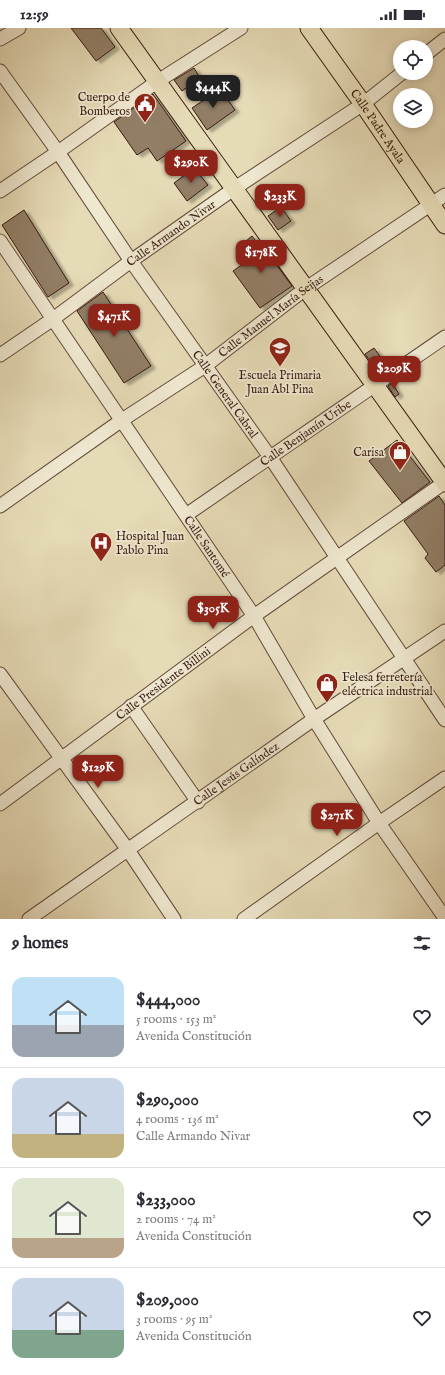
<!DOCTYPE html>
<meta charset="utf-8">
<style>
:root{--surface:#fff;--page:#f7f7f7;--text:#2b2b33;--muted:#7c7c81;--line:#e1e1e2;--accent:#8f2418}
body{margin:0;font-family:"IM FELL English",serif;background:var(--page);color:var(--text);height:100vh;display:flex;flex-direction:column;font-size:15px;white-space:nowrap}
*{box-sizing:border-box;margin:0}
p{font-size:13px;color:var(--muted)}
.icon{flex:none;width:22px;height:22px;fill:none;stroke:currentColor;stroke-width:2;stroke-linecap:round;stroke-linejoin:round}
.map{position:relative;height:891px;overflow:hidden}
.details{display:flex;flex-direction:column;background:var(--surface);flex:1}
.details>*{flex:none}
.buttons{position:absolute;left:393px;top:12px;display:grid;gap:8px}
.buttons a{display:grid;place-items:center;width:40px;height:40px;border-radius:50%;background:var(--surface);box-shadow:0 2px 10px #0003;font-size:20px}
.price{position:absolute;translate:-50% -34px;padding:0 9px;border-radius:8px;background:var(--accent);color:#fff;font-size:13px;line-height:26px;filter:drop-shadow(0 1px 2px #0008)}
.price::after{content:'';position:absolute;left:50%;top:24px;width:12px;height:9px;margin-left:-6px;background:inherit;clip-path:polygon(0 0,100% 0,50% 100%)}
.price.current{background:#222;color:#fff}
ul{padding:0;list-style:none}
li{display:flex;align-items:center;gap:12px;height:100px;padding:0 12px}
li+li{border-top:1px solid var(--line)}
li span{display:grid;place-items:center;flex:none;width:112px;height:80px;border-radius:12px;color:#555}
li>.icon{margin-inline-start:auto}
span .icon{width:48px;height:48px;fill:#fffc;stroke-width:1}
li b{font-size:17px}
h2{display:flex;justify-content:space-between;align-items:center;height:48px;padding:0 12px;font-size:17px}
.status{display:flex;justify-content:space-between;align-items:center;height:28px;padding:0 20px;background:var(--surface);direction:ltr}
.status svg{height:11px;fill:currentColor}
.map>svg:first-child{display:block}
.building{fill:#927e66;stroke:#371a0f;filter:url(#shadow)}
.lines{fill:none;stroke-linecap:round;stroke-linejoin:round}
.minor-casing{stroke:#634a39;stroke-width:15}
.major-casing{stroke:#371a0f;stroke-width:19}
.minor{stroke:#efe8d0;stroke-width:13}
.major{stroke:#e6dbb7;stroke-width:17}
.labels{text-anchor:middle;stroke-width:3.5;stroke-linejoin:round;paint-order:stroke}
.poi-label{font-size:12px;fill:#371a0f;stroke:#efe8d0;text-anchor:end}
.street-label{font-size:12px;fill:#371a0f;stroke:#efe8d0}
</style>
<div class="status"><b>12:59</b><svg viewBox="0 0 49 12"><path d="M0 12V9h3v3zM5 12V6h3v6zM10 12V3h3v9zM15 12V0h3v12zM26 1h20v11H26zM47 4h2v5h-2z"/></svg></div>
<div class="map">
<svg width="445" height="891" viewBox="0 0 445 891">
<defs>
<filter id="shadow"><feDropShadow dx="4.5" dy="2.5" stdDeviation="1" flood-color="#0004"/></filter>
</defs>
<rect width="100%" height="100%" fill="#e6dbb7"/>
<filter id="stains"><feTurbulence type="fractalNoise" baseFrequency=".005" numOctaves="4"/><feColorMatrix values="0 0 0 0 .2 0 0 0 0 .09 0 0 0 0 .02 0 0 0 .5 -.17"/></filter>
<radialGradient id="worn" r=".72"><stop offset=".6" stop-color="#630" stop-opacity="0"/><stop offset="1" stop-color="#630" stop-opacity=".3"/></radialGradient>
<path class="building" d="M71 0H101L115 19 96 33Z
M194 40 200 50 182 63 174 52Z
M220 61 235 82 207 102 192 80Z
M153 66 186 113 157 133 148 120 137 127 114 94Z
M194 140 208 157 187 173 174 155Z
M281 179 291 193 278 202 268 188Z
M24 182 69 255 48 269 2 197Z
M252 208 263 222 265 221 292 258 260 280 233 243 250 231 240 218Z
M103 264 151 338 124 355 77 283Z
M374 320 386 337 377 343 365 326Z
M392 355 399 366 395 369 388 358Z
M397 412 430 454 402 475 369 433Z
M439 468 445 477V537L436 544 425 530 428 526 404 493Z"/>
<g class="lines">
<g class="minor-casing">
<g id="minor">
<path d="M0 11 19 0"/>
<path d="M426 26 445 11"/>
<path id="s1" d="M0 43 58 124 131 233 270 429 445 692"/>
<path d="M0 163 58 124 158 53 241 0"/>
<path id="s2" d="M0 213 254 588 314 691 379 795 445 890"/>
<path id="s3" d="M0 327 53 291 131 233 235 160 363 76 402 45"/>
<path id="s4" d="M0 478 122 392 205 338 305 261 445 167"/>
<path id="s5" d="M186 487 445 309"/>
<path d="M0 646 128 822 174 891"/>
<path d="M131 678 198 774"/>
<path id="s6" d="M0 776 254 588 445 454"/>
<path id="s7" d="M29 891 314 691 445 603"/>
<path d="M244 891 379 795 445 750"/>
</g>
</g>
<g class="major-casing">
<g id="major">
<path d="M119 0 445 455"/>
<path id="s8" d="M309 0 363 76 445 197"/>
</g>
</g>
<use href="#minor" class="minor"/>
<use href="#major" class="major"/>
</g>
<defs>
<g id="civic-pin" transform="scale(1.15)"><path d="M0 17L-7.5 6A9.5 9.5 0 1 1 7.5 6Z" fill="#8f2418" stroke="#efe8d0"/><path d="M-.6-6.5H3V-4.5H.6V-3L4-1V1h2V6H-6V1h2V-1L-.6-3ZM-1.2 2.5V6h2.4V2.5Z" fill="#fff"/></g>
<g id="school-pin" transform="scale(1.15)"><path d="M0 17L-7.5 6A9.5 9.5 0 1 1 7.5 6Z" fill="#8f2418" stroke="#efe8d0"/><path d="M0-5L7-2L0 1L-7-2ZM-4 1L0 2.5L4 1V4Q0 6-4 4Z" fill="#fff"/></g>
<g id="shop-pin" transform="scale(1.15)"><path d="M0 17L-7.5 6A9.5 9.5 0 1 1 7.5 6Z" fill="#8f2418" stroke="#efe8d0"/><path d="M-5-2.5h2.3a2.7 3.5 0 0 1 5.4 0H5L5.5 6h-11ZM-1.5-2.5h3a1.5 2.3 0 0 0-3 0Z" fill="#fff"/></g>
<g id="hospital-pin" transform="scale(1.15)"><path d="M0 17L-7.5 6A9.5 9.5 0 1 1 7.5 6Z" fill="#8f2418" stroke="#efe8d0"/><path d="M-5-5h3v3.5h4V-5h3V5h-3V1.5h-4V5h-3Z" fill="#fff"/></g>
</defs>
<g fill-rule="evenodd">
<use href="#civic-pin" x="145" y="76"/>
<use href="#school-pin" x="280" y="320"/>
<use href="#shop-pin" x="400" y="424"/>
<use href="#hospital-pin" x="101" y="515"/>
<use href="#shop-pin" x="327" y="656"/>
</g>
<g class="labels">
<g class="poi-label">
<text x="130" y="73">Cuerpo de<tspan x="130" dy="14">Bomberos</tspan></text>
<text x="280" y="351" text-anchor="middle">Escuela Primaria<tspan x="280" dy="14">Juan Abl Pina</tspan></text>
<text x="384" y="428">Carisa</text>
<text x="116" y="512" text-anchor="start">Hospital Juan<tspan x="116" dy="14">Pablo Pina</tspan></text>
<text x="342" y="653" text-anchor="start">Felesa ferretería<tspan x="342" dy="14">eléctrica industrial</tspan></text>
</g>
<g class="street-label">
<text dy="4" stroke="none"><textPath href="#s8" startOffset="120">Calle Padre Ayala</textPath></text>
<text dy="4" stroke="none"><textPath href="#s3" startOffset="210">Calle Armando Nivar</textPath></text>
<text dy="4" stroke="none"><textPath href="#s4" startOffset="331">Calle Manuel María Seijas</textPath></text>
<text dy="4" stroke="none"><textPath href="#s1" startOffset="394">Calle General Cabral</textPath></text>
<text dy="4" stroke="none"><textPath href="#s5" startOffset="145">Calle Benjamín Uribe</textPath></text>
<text dy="4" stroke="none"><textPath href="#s2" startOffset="369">Calle Santomé</textPath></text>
<text dy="4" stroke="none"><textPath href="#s6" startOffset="203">Calle Presidente Billini</textPath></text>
<text dy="4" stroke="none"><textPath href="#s7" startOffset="253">Calle Jesús Galíndez</textPath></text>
</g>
</g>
<rect width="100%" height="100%" filter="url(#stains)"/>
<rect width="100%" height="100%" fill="url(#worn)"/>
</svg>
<div class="buttons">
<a><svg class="icon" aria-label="locate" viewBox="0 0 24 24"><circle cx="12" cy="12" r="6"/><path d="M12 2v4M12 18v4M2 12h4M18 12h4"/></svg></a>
<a><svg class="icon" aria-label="layers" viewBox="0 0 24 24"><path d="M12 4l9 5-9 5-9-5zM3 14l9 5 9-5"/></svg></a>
</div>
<b class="price current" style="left:213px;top:81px">$444K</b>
<b class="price" style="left:191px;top:156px">$290K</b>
<b class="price" style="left:280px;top:190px">$233K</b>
<b class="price" style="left:261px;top:246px">$178K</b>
<b class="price" style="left:114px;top:310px">$471K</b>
<b class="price" style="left:394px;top:362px">$209K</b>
<b class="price" style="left:213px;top:602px">$305K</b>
<b class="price" style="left:98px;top:761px">$129K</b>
<b class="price" style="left:337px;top:809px">$271K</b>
</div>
<section class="details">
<h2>9 homes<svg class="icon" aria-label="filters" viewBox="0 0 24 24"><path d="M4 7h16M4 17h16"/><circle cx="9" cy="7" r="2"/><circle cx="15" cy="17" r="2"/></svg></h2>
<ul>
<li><span style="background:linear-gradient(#bfe0f5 60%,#9aa5b1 0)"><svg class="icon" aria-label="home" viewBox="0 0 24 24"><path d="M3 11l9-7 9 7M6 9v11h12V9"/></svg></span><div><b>$444,000</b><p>5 rooms · 153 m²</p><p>Avenida Constitución</p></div><svg class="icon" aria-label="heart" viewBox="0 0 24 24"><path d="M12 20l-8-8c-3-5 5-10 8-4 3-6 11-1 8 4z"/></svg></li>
<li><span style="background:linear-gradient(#c9d6e8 70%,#c2b280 0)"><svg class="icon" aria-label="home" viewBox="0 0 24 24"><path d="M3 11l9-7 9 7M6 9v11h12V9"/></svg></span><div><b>$290,000</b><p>4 rooms · 136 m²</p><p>Calle Armando Nivar</p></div><svg class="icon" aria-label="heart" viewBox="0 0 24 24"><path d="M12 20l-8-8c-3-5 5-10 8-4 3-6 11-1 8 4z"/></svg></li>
<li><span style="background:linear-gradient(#dfe7d0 75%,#b9a48a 0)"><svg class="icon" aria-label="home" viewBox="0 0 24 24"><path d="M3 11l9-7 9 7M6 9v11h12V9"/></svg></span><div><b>$233,000</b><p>2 rooms · 74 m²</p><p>Avenida Constitución</p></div><svg class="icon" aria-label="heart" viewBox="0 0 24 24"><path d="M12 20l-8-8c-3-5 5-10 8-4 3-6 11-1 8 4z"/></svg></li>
<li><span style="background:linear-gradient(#c9d6e8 65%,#7fa58c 0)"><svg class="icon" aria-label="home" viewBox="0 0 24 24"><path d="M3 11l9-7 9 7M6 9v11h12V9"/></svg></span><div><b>$209,000</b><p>3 rooms · 95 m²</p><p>Avenida Constitución</p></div><svg class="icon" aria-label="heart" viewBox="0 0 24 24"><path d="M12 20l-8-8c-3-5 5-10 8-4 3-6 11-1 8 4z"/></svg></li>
</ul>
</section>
